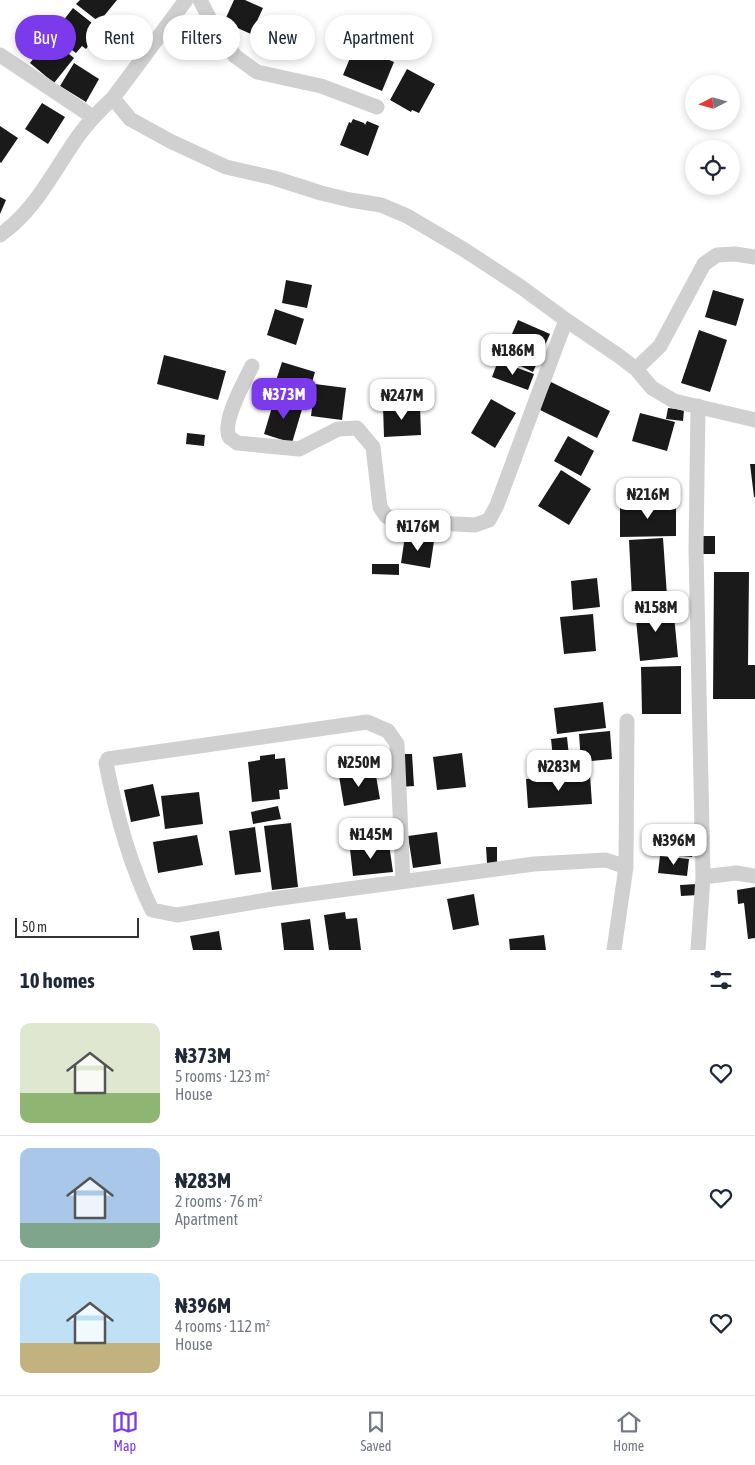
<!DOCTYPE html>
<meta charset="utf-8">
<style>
:root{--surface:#fff;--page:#f6f6f7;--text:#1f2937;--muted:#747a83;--line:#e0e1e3;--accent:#7c3aed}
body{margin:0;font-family:"Asap Condensed",sans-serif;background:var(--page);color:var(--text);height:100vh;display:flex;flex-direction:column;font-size:19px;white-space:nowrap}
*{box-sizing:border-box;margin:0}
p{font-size:16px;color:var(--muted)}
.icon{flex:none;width:28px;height:28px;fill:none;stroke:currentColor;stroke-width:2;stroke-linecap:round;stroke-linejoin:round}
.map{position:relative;height:950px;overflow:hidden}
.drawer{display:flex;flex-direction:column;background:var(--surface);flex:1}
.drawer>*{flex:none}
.hud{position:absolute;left:15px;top:15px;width:500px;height:45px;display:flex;gap:10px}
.needle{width:32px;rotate:264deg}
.buttons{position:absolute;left:685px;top:75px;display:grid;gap:10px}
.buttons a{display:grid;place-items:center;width:55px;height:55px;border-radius:50%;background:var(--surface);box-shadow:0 2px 8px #0003;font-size:25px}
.scale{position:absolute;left:15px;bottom:12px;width:124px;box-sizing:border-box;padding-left:5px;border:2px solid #333;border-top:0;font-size:14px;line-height:18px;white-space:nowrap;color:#333;-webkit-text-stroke:4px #fff;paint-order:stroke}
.price{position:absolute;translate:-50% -42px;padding:0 11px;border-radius:10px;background:#fff;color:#222;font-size:16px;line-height:32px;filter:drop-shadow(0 1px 2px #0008)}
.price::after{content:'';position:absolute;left:50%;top:30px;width:15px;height:11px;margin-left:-8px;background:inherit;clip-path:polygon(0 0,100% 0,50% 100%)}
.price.on{background:var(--accent);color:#fff}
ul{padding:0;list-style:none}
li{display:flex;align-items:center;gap:15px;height:125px;padding:0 20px}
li+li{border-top:1px solid var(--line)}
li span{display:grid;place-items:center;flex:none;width:140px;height:100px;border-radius:10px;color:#555}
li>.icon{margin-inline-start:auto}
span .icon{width:60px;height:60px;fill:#fffc;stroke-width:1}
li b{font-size:21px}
h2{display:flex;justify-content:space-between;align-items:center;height:60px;padding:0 20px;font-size:21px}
.chip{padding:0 18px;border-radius:22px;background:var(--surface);box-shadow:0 2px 8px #0003;font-size:18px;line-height:45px}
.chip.on{background:var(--accent);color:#fff}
.menu{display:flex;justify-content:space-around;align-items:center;height:70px;border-top:1px solid var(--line);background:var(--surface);font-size:14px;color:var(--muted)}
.menu a{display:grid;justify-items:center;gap:2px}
.menu .on{color:var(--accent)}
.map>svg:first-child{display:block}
.building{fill:#1a1a1a}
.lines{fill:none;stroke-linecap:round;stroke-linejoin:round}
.street{stroke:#d0d0d0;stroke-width:15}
</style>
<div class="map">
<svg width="755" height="950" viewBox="0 0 755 950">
<rect width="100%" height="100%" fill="#fff"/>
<path class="building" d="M80 0H117L99 22 76 4Z
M234 0H245L263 8 251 34 224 22Z
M73 8 97 27 94 30 98 33 86 49 82 46 76 53 52 35Z
M49 38 74 58 54 83 30 63Z
M355 46 394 62 382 91 343 75Z
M74 63 99 79 86 102 60 86Z
M407 69 435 84 419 113 412 110 411 112 390 100Z
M42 103 65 117 48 144 25 129Z
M353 119 364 123 365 125 367 121 379 126 368 156 340 145 349 122 351 123Z
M0 126 18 138 1 163 0 162Z
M0 197 6 200 0 214Z
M286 280 312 285 307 308 282 303Z
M713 290 744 299 736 326 705 317Z
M275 309 304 319 296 345 267 335Z
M518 320 550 334 533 372 502 357Z
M699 330 727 340 710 392 681 383Z
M164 355 226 371 218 400 157 384Z
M498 361 534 374 528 390 492 377Z
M282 362 315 372 307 400 273 390Z
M551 382 610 411 597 438 538 409Z
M315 384 346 388 342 420 311 416Z
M275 397 303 406 292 443 264 434Z
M491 399 516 413 495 448 471 433Z
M420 405 421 435 384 437 383 406Z
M668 408 684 410 683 421 666 419Z
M640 413 675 422 667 451 632 441Z
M187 433 205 435 204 446 186 444Z
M568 436 594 451 581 476 554 461Z
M750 464H755V497H754Z
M561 470 591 489 569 525 538 506Z
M676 503V536L620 537V504Z
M405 536 434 541 430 568 401 563Z
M702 536H715V554H702Z
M663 538 667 596 632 599 629 540Z
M372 564H399V575L372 574Z
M714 572H749L748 665H755V699H713Z
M597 578 600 607 573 610 571 581Z
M673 605 678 657 640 661 635 609Z
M593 614 596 651 564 654 560 617Z
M681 666V714H642L641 667Z
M603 702 606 728 557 734 554 708Z
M610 731 612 759 581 762 579 734Z
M567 737 570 766 554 768 551 739Z
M462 753 466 787 437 790 433 757Z
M275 754V759L285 758 288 789 279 790 280 799 252 802 248 762 260 760V756Z
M399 754H412L414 786 401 787Z
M375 770 380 799 344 806 339 776Z
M590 775 592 804 528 808 526 779Z
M153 784 160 816 131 822 124 790Z
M199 792 203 824 165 829 161 796Z
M278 806 281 819 253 824 251 812Z
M291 823 298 887 272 890 264 826Z
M255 827 261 872 235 875 229 831Z
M437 832 441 864 413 868 408 836Z
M197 835 203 865 158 873 153 842Z
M663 840 693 843 692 857 662 854Z
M389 844 393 872 353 876 350 849Z
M486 847H497V863H487Z
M660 856 689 859 687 876 658 873Z
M697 884 698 895 681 896 680 885Z
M755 887V938L748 939 744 903 738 904 737 890Z
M474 894 479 925 453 930 447 899Z
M345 912 346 919 357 918 361 950H329L324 915Z
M310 919 314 950H284L281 923Z
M219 931 222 950H193L190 936Z
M544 935 546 950H510L509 939Z"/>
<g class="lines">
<path class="street" d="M186 0 113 98 130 119 170 141 226 167 274 178 321 193 350 200 381 205 407 216 463 249 521 287 566 320 619 356 636 369 652 388 674 401 755 420
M200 0 214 27 235 56 257 72 321 86 377 107
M0 55 93 117
M0 235C36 210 54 170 79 135 89 121 100 110 113 98
M252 366C245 381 220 424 230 438 231 438 236 442 237 443L299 449 338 429 357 428 373 447 380 507 386 516 398 521 475 525 489 520 497 505 566 320
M636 369 660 346 704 264 717 255 735 254 755 257
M698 406 696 549 703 877 698 950
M703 877 736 873 755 876
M403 881 397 744 388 731 367 722 108 759 106 763C116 814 129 863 152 910L177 915 273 899 534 864 606 860 626 867
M614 950 626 867 627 721"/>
</g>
</svg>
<div class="buttons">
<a><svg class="needle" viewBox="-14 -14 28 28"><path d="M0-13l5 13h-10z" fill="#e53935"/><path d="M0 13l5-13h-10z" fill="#747a83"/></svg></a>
<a><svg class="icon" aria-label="locate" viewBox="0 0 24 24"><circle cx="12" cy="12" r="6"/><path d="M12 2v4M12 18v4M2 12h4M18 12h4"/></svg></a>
</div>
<div class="scale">50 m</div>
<b class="price" style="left:513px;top:376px">₦186M</b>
<b class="price on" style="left:284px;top:420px">₦373M</b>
<b class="price" style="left:402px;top:421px">₦247M</b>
<b class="price" style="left:648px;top:520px">₦216M</b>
<b class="price" style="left:418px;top:552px">₦176M</b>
<b class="price" style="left:656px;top:633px">₦158M</b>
<b class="price" style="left:359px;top:788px">₦250M</b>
<b class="price" style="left:559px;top:792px">₦283M</b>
<b class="price" style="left:371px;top:860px">₦145M</b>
<b class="price" style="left:674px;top:866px">₦396M</b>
<div class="hud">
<a class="chip on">Buy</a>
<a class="chip">Rent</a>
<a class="chip">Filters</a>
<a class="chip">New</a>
<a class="chip">Apartment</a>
</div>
</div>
<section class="drawer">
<h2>10 homes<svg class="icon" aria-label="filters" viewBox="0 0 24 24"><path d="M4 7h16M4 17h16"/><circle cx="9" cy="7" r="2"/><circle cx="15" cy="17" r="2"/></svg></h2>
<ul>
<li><span style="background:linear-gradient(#dfe7d0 70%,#8fb573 0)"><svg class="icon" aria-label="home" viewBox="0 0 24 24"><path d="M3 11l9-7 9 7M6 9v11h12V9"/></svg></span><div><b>₦373M</b><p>5 rooms · 123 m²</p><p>House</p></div><svg class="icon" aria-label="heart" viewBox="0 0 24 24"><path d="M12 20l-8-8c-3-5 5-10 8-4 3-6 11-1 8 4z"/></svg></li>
<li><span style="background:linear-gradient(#a9c7e8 75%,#7fa58c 0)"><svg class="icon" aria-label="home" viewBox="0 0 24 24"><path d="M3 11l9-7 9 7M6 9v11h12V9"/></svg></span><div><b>₦283M</b><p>2 rooms · 76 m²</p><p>Apartment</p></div><svg class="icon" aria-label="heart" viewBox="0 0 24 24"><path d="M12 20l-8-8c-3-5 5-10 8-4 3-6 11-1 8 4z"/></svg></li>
<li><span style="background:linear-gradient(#bfe0f5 70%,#c2b280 0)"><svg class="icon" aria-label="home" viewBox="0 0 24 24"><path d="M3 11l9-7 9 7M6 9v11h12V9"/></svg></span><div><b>₦396M</b><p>4 rooms · 112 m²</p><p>House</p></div><svg class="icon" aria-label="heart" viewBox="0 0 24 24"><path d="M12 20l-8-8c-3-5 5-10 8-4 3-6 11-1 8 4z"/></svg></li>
</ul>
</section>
<nav class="menu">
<a class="on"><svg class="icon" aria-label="map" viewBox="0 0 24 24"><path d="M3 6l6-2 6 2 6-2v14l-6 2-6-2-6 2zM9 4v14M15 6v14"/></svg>Map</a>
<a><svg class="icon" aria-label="saved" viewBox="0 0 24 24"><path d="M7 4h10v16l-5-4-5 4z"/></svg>Saved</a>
<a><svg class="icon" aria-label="home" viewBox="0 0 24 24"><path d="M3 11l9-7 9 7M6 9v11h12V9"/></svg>Home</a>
</nav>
